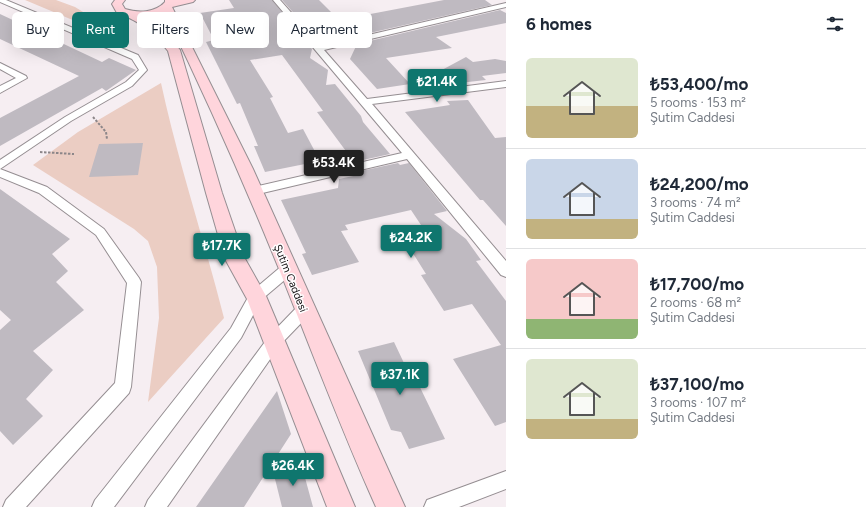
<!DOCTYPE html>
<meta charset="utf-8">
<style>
:root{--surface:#fff;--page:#f2f2f3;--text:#1f2937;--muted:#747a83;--line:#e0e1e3;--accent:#0f766e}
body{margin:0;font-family:Figtree,sans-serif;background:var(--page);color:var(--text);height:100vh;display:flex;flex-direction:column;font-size:15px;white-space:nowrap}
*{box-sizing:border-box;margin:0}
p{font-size:13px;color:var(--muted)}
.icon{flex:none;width:22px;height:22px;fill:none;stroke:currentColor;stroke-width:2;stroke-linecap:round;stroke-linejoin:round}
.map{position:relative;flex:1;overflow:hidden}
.sheet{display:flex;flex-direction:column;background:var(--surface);width:360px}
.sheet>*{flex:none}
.hud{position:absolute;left:12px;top:12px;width:380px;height:36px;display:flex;gap:8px}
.price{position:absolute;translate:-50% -34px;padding:0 9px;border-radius:4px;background:var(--accent);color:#fff;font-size:13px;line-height:26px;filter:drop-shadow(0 1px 2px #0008)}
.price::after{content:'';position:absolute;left:50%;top:24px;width:12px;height:9px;margin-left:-6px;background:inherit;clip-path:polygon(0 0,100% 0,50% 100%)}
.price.selected{background:#222;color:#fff}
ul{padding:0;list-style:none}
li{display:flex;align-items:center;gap:12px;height:100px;padding:0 20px}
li+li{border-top:1px solid var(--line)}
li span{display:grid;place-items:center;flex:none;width:112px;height:80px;border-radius:6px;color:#555}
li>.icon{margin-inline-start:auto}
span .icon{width:48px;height:48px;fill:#fffc;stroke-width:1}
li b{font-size:17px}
h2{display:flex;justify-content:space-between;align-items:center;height:48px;padding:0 20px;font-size:17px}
.chip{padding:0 14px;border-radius:6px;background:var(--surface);box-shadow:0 4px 16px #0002;font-size:14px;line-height:36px}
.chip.selected{background:var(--accent);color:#fff}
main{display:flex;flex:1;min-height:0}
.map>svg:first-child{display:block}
.green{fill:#ebcdc3}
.building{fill:#bfbac1}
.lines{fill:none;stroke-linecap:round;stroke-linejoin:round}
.street-casing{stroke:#958e92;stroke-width:2}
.secondary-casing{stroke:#958e92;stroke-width:2}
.path{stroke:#8c8689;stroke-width:2;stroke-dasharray:2.5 1.5;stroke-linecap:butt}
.street{fill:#fff;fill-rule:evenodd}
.secondary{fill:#ffd5dc;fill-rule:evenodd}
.labels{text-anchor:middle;stroke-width:3;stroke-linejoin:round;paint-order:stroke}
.street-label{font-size:11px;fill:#141113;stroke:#fffdfe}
</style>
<main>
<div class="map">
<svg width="506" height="507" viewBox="0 0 506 507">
<rect width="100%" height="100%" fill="#f6eef2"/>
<path class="green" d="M25 0H56L75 7 128 40 125 42Z
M161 83C178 162 204 239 224 318L148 402 159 318 157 267 148 241 134 229 33 165 78 132Z"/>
<path class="building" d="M229 0H272L312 49 310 58 328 70 326 85 335 84 361 116 363 122 390 154 354 162 317 112 323 111 282 55 250 60 273 97 270 98 288 133 303 129 320 161 265 172 254 146H258L240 103 237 104 206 42 214 40 200 13 234 8Z
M282 0H319L339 20 444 0H485L492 5 361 35 365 28 316 38Z
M500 10 506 13V23L436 37 452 48 386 58 410 84 377 89 350 59 357 44Z
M0 14 102 62 109 58 136 70 106 91 102 88 0 146V118L79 76 0 39Z
M466 57 473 62 495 59 506 61V73L482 76 486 80 450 84 440 71Z
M468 100 495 138 506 137V226L483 200H480L405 112 450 105 447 101Z
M143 143 138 175 89 177 99 144Z
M398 163 400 165 409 163 447 211 434 214 466 239 481 260 476 261 506 301V422L495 426 453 359 501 345 472 304 444 311 421 275 426 274 404 239 427 234 411 210 345 225 348 230 341 231 359 262 312 275 302 254 306 253 281 200 338 188 339 179 363 174 361 171Z
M0 189 70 239 52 254 68 271 56 282 84 310 33 351 53 370 26 399 43 416 13 445 0 431V330L11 320 0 310Z
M394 342 412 380 416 379 445 439 409 449 401 432 391 430 358 351Z
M277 391 291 434 244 507H196Z
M301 463 313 507H282L273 471Z"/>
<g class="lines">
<g class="street-casing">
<path id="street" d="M0 0H6L138 55 147 70 132 86 71 121 0 169V160L65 117 126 82 139 70 132 59 0 2Z
M273 0H280L321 46 506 3V7L324 50 367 99 506 81V87L372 104 506 261V277L501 275 407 159 254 195 250 194 248 191 254 187 402 153Z
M0 63 26 76 27 78 0 93V86L16 78 0 69Z
M0 169 47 187 104 229 139 278 141 282 131 387 129 393 26 507H3L6 500 115 383 127 283 96 235 39 193 0 177Z
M288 263 293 265 295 269 293 273 261 300 241 338 114 507H92L95 500 231 328 251 292 283 265Z
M304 304 309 305 311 310 309 315 280 345 167 507H145L148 500 270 335 299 305Z
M506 471V489L459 507H424L427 500Z"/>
</g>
<g class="secondary-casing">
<path id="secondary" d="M115 0H125L122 4 125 9C138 13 155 13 165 2V0H195L193 2 172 7 253 169 405 507H376C341 429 311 349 279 269 244 183 206 97 165 13L145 18 164 31 180 50 222 193 244 257 266 296 355 507H327L247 299 225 259 206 193 168 51C153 32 140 21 117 13L112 4Z"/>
</g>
<path class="path" d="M93 117 106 132 107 139
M40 152 74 154"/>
<use href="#street" class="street"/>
<use href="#secondary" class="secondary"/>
</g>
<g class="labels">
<g class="street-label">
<text transform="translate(291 278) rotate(68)" y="4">Şutim Caddesi</text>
</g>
</g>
</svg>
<b class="price" style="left:437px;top:103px">₺21.4K</b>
<b class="price selected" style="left:334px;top:184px">₺53.4K</b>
<b class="price" style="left:411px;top:259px">₺24.2K</b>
<b class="price" style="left:222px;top:267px">₺17.7K</b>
<b class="price" style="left:400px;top:396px">₺37.1K</b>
<b class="price" style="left:293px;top:487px">₺26.4K</b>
<div class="hud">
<a class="chip">Buy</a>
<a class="chip selected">Rent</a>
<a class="chip">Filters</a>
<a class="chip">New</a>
<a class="chip">Apartment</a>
</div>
</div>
<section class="sheet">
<h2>6 homes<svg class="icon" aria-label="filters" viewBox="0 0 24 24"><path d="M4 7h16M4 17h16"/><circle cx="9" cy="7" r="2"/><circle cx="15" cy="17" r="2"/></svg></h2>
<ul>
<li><span style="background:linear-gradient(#dfe7d0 60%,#c2b280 0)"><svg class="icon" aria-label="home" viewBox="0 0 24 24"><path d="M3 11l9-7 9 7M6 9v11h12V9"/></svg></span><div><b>₺53,400/mo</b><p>5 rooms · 153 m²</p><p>Şutim Caddesi</p></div></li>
<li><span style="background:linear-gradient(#c9d6e8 75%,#c2b280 0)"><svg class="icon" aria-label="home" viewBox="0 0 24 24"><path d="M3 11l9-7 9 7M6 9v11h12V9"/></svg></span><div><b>₺24,200/mo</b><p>3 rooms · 74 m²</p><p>Şutim Caddesi</p></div></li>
<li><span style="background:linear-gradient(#f6c9c9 75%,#8fb573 0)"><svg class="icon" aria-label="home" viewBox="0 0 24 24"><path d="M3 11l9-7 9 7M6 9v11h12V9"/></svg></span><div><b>₺17,700/mo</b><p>2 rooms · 68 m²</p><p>Şutim Caddesi</p></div></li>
<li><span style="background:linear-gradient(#dfe7d0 75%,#c2b280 0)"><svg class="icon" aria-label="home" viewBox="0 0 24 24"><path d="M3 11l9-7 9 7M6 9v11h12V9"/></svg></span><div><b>₺37,100/mo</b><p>3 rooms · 107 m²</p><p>Şutim Caddesi</p></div></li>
</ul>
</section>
</main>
